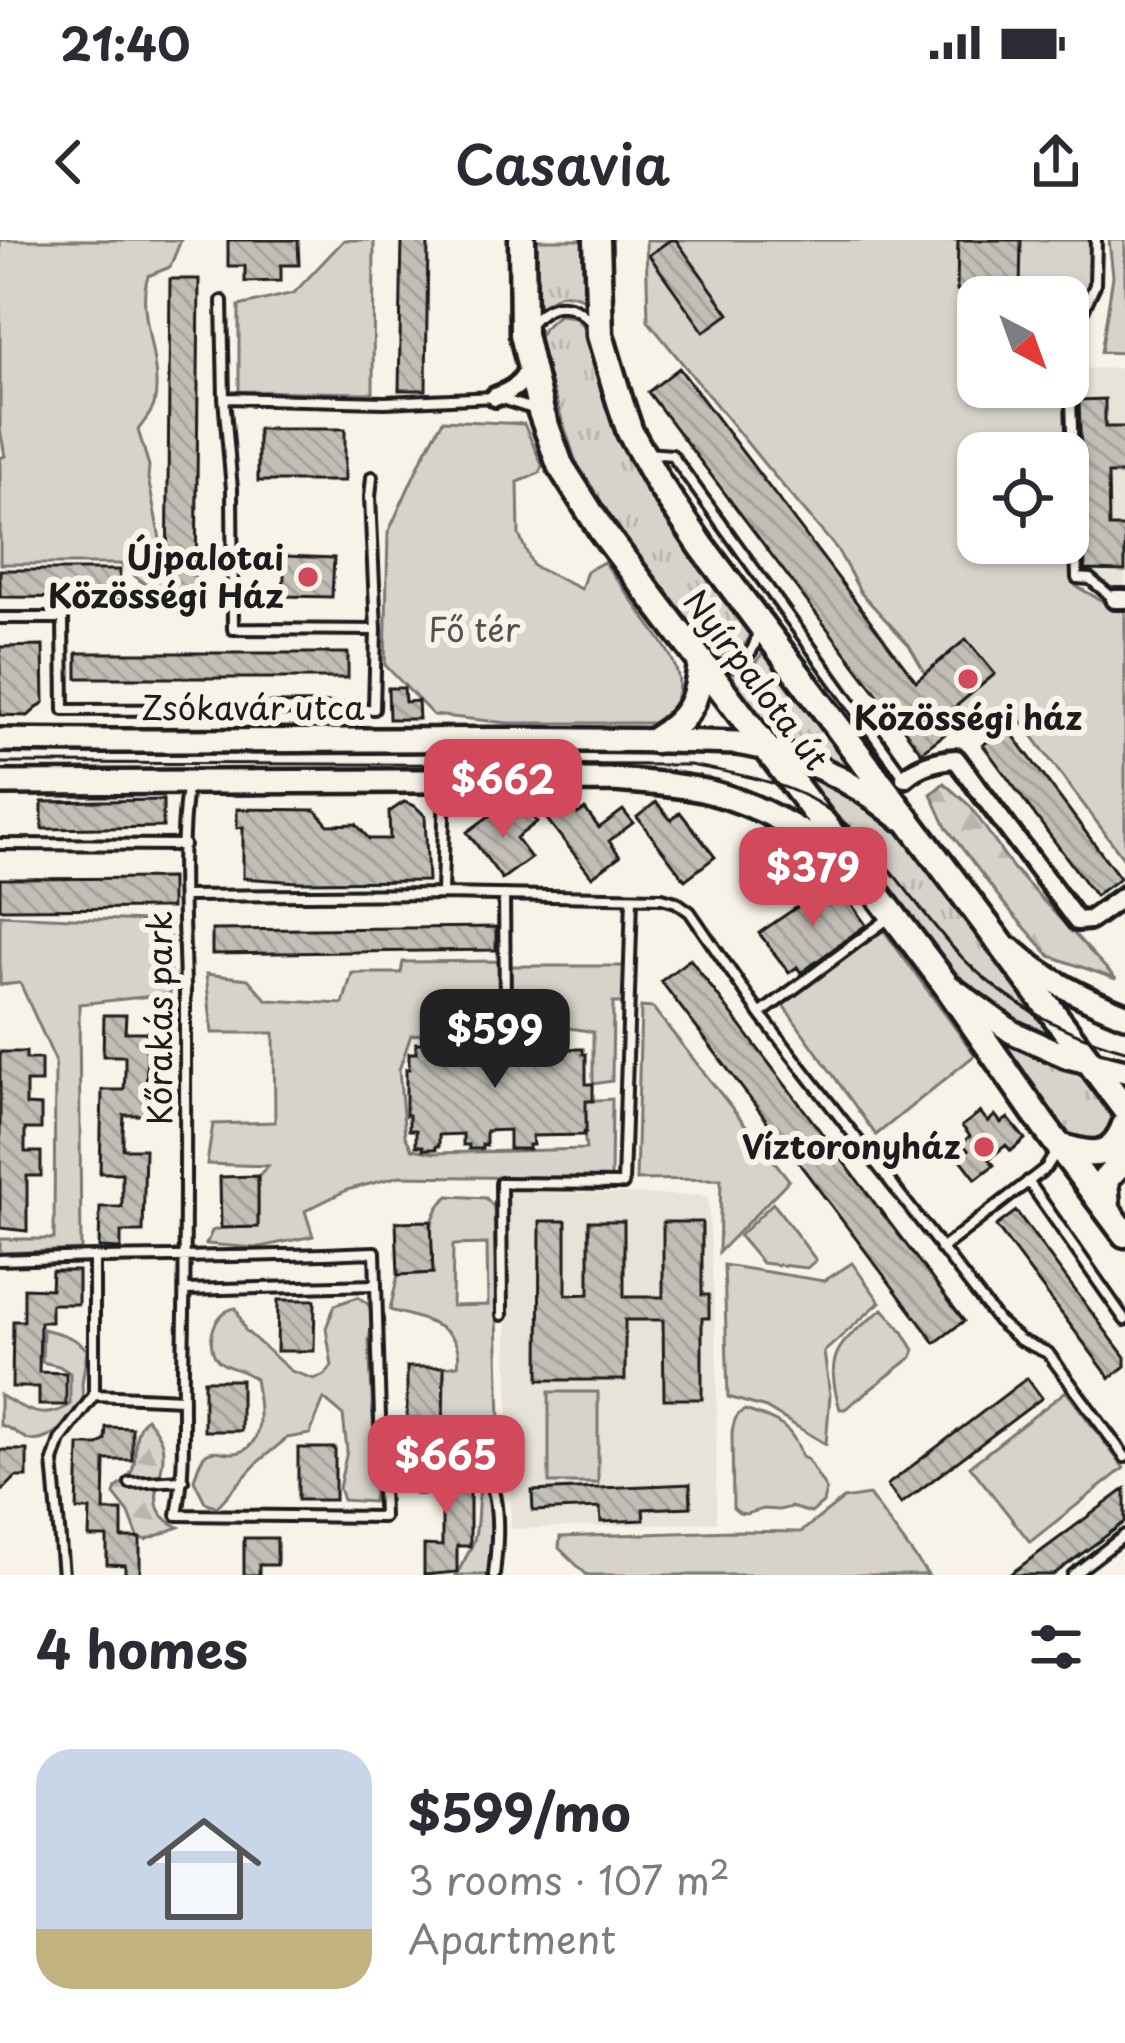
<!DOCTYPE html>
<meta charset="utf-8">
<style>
:root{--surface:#fff;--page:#f2f2f3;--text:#2b2b33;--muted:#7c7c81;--accent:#d1495b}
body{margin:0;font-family:"Playpen Sans",sans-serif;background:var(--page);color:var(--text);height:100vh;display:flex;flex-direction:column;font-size:45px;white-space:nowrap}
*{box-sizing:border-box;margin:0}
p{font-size:39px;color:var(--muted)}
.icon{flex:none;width:66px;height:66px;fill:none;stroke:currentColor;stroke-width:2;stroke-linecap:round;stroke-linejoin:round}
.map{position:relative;height:1335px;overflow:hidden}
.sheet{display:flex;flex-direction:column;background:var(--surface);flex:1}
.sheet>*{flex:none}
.needle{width:78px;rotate:139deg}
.tools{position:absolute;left:957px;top:36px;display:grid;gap:24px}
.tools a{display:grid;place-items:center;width:132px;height:132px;border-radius:24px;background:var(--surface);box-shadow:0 3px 9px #0004;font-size:60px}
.price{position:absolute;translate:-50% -102px;padding:0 27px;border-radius:24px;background:var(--accent);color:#fff;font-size:39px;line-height:78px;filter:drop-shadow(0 3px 6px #0008)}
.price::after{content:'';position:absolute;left:50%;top:72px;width:36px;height:27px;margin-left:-18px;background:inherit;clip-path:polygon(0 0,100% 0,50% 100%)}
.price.on{background:#222;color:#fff}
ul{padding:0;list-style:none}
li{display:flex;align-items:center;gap:36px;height:300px;padding:0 36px}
li span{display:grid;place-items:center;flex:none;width:336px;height:240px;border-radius:36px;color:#555}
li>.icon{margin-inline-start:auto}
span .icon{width:144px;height:144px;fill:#fffc;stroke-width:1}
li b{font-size:51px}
h2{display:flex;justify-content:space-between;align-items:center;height:144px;padding:0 36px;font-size:51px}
.status{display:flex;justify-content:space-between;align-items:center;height:84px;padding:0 60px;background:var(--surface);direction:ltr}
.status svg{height:33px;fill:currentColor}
header{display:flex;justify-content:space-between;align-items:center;height:156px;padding:0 36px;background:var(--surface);font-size:54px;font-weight:600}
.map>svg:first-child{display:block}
.built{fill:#e6e3d9}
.grass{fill:url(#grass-tufts);stroke:#7a7874;stroke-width:3}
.forest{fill:url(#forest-firs);stroke:#7a7874;stroke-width:3}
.green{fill:#d7d3cb;stroke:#7a7874;stroke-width:3;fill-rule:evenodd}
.building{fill:url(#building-back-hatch);stroke:#1c1c1c;stroke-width:3}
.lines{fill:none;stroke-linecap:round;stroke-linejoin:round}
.service-casing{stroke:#1c1c1c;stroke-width:16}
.minor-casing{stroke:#1c1c1c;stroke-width:26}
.tertiary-casing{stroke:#1c1c1c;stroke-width:30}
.secondary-casing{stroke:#1c1c1c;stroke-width:33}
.service{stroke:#f7f3e8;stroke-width:8}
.minor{stroke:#f7f3e8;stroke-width:16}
.tertiary{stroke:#f7f3e8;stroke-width:21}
.secondary{stroke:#f7f3e8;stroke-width:24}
.tram{stroke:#1c1c1c;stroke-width:3}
.poi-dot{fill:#d1495b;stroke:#f7f3e8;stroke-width:4.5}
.labels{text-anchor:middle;stroke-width:12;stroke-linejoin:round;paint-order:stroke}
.poi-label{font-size:33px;font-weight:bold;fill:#1c1c1c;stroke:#f7f3e8;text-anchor:end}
.park-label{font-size:33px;fill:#545351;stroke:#f7f3e8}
.street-label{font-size:33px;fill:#1c1c1c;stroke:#f7f3e8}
</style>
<div class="status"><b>21:40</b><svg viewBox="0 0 49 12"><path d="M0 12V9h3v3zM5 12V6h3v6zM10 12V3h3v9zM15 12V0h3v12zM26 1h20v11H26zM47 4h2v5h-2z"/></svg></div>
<header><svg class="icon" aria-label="back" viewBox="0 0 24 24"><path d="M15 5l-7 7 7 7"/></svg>Casavia<svg class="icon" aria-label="share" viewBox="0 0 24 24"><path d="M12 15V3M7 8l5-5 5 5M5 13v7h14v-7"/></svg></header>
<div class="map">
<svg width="1125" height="1335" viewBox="0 0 1125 1335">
<defs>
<pattern id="grass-tufts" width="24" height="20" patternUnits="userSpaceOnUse" patternTransform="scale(3)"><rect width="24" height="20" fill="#d7d3cb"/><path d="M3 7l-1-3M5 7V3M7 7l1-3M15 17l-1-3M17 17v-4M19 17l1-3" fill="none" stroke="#b8b5ae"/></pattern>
<pattern id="forest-firs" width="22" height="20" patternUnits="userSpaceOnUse" patternTransform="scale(3)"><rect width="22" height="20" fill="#d7d3cb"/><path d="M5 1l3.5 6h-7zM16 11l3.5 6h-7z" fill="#b8b5ae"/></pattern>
<pattern id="building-back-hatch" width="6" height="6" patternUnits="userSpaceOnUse" patternTransform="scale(3)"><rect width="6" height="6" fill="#c0beb5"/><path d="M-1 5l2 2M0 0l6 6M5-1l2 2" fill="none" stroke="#a4a39b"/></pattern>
</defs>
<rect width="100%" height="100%" fill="#f7f3e8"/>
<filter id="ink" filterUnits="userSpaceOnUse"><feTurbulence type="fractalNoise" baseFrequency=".00833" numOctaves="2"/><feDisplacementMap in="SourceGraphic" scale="24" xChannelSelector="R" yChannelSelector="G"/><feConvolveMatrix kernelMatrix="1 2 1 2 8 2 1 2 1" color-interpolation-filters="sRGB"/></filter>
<g filter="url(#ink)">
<path class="built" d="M1125 128V347H1114L1079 335 1078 129Z
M504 951 708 956 717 1119 716 1282 511 1289Z"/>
<path class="grass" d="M537 0H588V61C564 48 556 53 537 71Z
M559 75 575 77 592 97 611 165 755 386C746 411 731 420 705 412L585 250 538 106C537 91 548 83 559 75Z
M768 402 886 558 766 495 721 433C746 435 759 424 768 402Z
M783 518 903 580 1074 810 1038 796 955 743Z
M977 773 1087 829 1123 876 1121 890 1083 912Z"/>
<path class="forest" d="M944 543 970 566 1013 628 1116 739 1050 716 1005 665 946 587 931 554Z
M146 1178C152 1185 160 1195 162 1204 169 1237 136 1267 179 1287L146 1300 138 1297 129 1273 114 1254 116 1248C149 1228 124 1200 146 1178Z"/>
<path class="green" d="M0 0H181L170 27 148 36C135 72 164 125 154 165 151 174 143 183 138 190L149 226 148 238 166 330 160 356 120 324H0V218L5 216 0 189Z
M344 0H374L373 153 239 151V66L294 53Z
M646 0H1092L1094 49 1068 106V57H978V147H1064L1076 346 1104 362 1125 361V620L1013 470 961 479 931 443 909 405 861 353 837 309 766 226 648 81ZM978 213H1068V303H978Z
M1109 0H1125V113L1101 112 1113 36Z
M443 180 524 184 542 225 540 233 518 242 519 295 533 326 581 349 587 331 604 322C618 340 631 359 644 377 669 411 704 453 652 483H508L433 475 385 425 388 293 423 216Z
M0 675 169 682 170 754 79 764 81 1010 0 1013V999H54L55 820 20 743 0 745Z
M882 688 975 815 876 895 783 765Z
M505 721 506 757 509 755V726H625L624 763H613L612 841 593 844V792C533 779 472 789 411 795L399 830 405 896 412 909 434 913 586 909 584 892 586 891V876L583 875V861L612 859 611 939 400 936 347 950 305 971 313 996 255 1008 206 1004 212 991 221 988 258 987V936L268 926 207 924 213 884 275 882 274 793H212L206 734 248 739 267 760 343 764 352 733H401L403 722Z
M641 767 653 768 789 940 719 1012 721 939 636 940Z
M449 956 486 958 494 967 501 1216 470 1240H443L444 1127 458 1125C465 1086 419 1078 390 1070L398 1035 433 1033C432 1006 424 974 449 956ZM487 1004 488 1065 452 1066 453 1005Z
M773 963 816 1020 807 1028 762 1023 739 996Z
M852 1023 880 1062 824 1112 830 1155 826 1204 766 1168 728 1157 724 1025 824 1041Z
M358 1057 368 1064 373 1076 369 1101 376 1233 373 1262 343 1260 339 1248 347 1211 343 1175 324 1159 310 1194 287 1198 259 1221 217 1267 205 1262 194 1240C197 1231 199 1220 206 1214 215 1208 224 1214 234 1213 268 1210 259 1161 255 1139 244 1129 231 1130 220 1122 204 1110 211 1071 236 1068L245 1090 291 1131 314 1139 325 1135 332 1126 326 1088 335 1065Z
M883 1069 903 1092 914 1110 912 1117 845 1169H840C823 1112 839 1103 883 1069Z
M43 1089C59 1093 77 1097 87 1110L82 1144 83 1163C72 1178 48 1207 27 1199 16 1194 11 1187 0 1185V1155C23 1169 46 1183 70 1164V1133L59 1126 42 1122Z
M1066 1151 1124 1228 1030 1302 970 1226Z
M549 1152H598V1243H549Z
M745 1170C775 1180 793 1185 802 1217L808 1220 826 1249 823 1263 811 1273 791 1267 779 1270 763 1269 746 1274 739 1273 733 1268 732 1192C734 1181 735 1175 745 1170Z
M488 1235C504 1252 494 1272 491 1294 490 1307 491 1321 489 1335H456C462 1324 470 1312 474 1300 481 1277 473 1253 488 1235Z
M869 1255 928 1335H587L559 1308 560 1297 732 1291 801 1292 843 1259Z"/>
<path class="building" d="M228 0H298L299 25H281V41L245 42V26H228Z
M402 0H428L426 150H399Z
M670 0H676L729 74 704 92 649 15Z
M958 0H1021L1020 51 957 50Z
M170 39H199L196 349H167Z
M679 128 916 441 966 399 995 434 943 477 952 489 921 512 648 152Z
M1105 159V187H1125V234H1108L1109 287H1125V331L1085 330 1079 160Z
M258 189H345V241H258Z
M285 316 334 318 332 357 283 356Z
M0 330H120L119 358 0 357Z
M43 406 44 462 28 476 0 475V407Z
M77 413H348V438H77Z
M388 448H404L405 462 418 461 419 479H389Z
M1007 487 1120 638 1095 656 983 505Z
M163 560V587L42 589V562Z
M568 561 578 574 585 569 599 588 623 570 633 583 609 601 620 616 592 637 546 578Z
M404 562 415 566 425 576 428 641 298 642 243 638V587L237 588V569L315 570 328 585 356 584 369 599H390L389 572Z
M656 562 671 580 680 572 715 617 685 640 637 577Z
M526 568 537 582 516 598 531 618 502 639 467 592 496 571 506 584Z
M171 638V668L0 669V639Z
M835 641 866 685 801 733 797 727 789 733 759 693Z
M496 687V710L212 714V690Z
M690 719 964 1081 935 1103 661 741Z
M424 773H435L439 813H462V794H482V797H486V812H509V797H515V794H529V797H532L533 809H583V814H586V844H593V861H586V892H584V895L532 896 533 905H529V909H509V890L486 891V906L482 905V909H469V905H463V894L439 895V906H436V909H423V906H416V890H409V875H406V829H409V813H416V803H424Z
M104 775H126L125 792H147L146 875H124L123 892V909H145L143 992H121V1009L99 1008 100 967H122V933H100L102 850H124L125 833V816H103Z
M0 812H26V819H41V842H26V865L41 866V889H25V912H41V936H27V991L0 988Z
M980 872 988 882 995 875 1001 883 1008 878 1025 899 1011 911 1006 905 989 919 994 925 976 939 959 917 968 910 962 903 970 896 962 886Z
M258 936V987L221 988 220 937Z
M1016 971 1125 1117V1126L1110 1138 996 986Z
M431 981 433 1033 398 1035 396 982Z
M540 981H566V1055L589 1054V981H624V1057H663V982H702V1055H709V1078H702V1159H664L663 1080H625V1140H539Z
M52 1031H78V1064H51V1082H40L39 1132 66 1133V1165H39V1147H12L13 1081H24V1048L51 1049Z
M278 1060H315L314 1111H277Z
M407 1127H444L443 1179H407Z
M1027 1138 1042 1158 901 1264 887 1245Z
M204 1140H241V1191H204Z
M106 1187 132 1188V1220H105L104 1271H122V1298H140V1335H125V1325L107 1324V1297H89L90 1270H77L79 1205H98L105 1200Z
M298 1208H335V1260H298Z
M0 1210H27V1237H16L0 1253Z
M416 1222H443V1240H470V1306H457V1332L424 1335V1305L442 1306V1254H416Z
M690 1244 691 1267 643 1269 644 1280 601 1282 600 1268 533 1271 532 1251Z
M1125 1249V1282L1053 1335H1009Z
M244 1298H277V1325H259V1335H244Z"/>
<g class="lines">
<g class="service-casing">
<path id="service" d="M1096 0 1095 45 1069 100 1077 338 1090 339 1113 358
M222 61 224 158 232 249 233 389 376 390
M531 83C551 59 573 61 592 83
M224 158 385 162 495 157 533 169
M646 213 672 215 904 537
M0 378H63L64 470 374 469 376 390 370 257 372 237
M714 425C737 428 755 417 757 393
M0 604 184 605
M442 653 445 542
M504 655 505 764
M185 656 442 654 662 658 676 662 690 672 760 774 998 1081 1020 1100 1048 1113 1125 1217
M760 774 889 678
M1028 941 1125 1080
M941 1009 1046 928 1058 909
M0 1020 94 1017 106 1018C196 1017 285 1016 375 1012L383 1277 177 1275C186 1226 182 1177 183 1128 186 1002 185 876 185 750 184 683 178 613 187 547
M186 1050 375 1045
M502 1075 501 943 623 944 632 658
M94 1155V1017
M380 1199C401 1200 427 1197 447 1202 506 1217 499 1289 494 1335
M130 1243 183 1240
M63 1335 53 1221 60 1200 94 1155 183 1159
M1073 1335 1125 1295"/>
</g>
<g class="minor-casing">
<path id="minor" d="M495 157C511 151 525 144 528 125
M1115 359H1125
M905 538C919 525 938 520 956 519L1077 681 1090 680 1125 655"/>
</g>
<g class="tertiary-casing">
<path id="tertiary" d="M0 500C245 504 491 495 736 503 795 511 853 540 899 578
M0 543 614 540C646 543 679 544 710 552 761 565 804 592 848 621
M1012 710C1045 740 1083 758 1125 775
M952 748 1012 792 1068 817 1125 831"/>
</g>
<g class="secondary-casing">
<path id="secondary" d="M522 0 523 94 541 172 560 225 602 291 946 745 1044 886 1125 994
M597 0 600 95 620 162 630 192 659 244 703 308 1125 869
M655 500C689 479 698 461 701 421
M1059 906C1089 916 1112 921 1125 885
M1107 967 1105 940 1125 918"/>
</g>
<use href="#service" class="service"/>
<use href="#minor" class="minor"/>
<use href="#tertiary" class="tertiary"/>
<use href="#secondary" class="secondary"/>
<path class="tram" d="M0 523 690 525C737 534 791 542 830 571 878 607 909 656 947 701 995 757 1055 791 1125 810"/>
</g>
</g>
<g class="poi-dot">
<circle cx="308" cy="337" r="12"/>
<circle cx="968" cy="439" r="12"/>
<circle cx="984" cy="907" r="12"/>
</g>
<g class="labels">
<g class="poi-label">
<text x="284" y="330">Újpalotai<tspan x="284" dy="38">Közösségi Ház</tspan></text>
<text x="968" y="490" text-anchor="middle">Közösségi ház</text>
<text x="960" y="919">Víztoronyház</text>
</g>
<g class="park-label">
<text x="474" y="402">Fő tér</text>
</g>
<g class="street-label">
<text transform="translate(756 440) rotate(53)" y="12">Nyírpalota út</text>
<text x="253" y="480">Zsókavár utca</text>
<text transform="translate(160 778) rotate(-90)" y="12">Kőrakás park</text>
</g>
</g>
</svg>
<div class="tools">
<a><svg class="needle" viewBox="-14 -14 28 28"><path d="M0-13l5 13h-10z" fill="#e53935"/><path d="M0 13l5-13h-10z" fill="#7c7c81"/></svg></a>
<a><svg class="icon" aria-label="locate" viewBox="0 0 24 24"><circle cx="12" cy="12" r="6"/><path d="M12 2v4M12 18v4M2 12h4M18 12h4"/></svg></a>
</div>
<b class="price" style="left:503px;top:601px">$662</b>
<b class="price" style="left:813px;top:689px">$379</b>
<b class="price on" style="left:495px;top:851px">$599</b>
<b class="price" style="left:446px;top:1277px">$665</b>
</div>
<section class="sheet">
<h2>4 homes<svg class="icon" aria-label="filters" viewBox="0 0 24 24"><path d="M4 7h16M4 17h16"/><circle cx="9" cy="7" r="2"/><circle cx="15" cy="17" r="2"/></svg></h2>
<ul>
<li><span style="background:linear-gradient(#c9d6e8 75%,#c2b280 0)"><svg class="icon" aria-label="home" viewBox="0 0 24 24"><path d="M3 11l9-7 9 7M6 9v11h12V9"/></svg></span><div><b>$599/mo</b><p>3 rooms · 107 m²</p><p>Apartment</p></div></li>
</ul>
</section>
